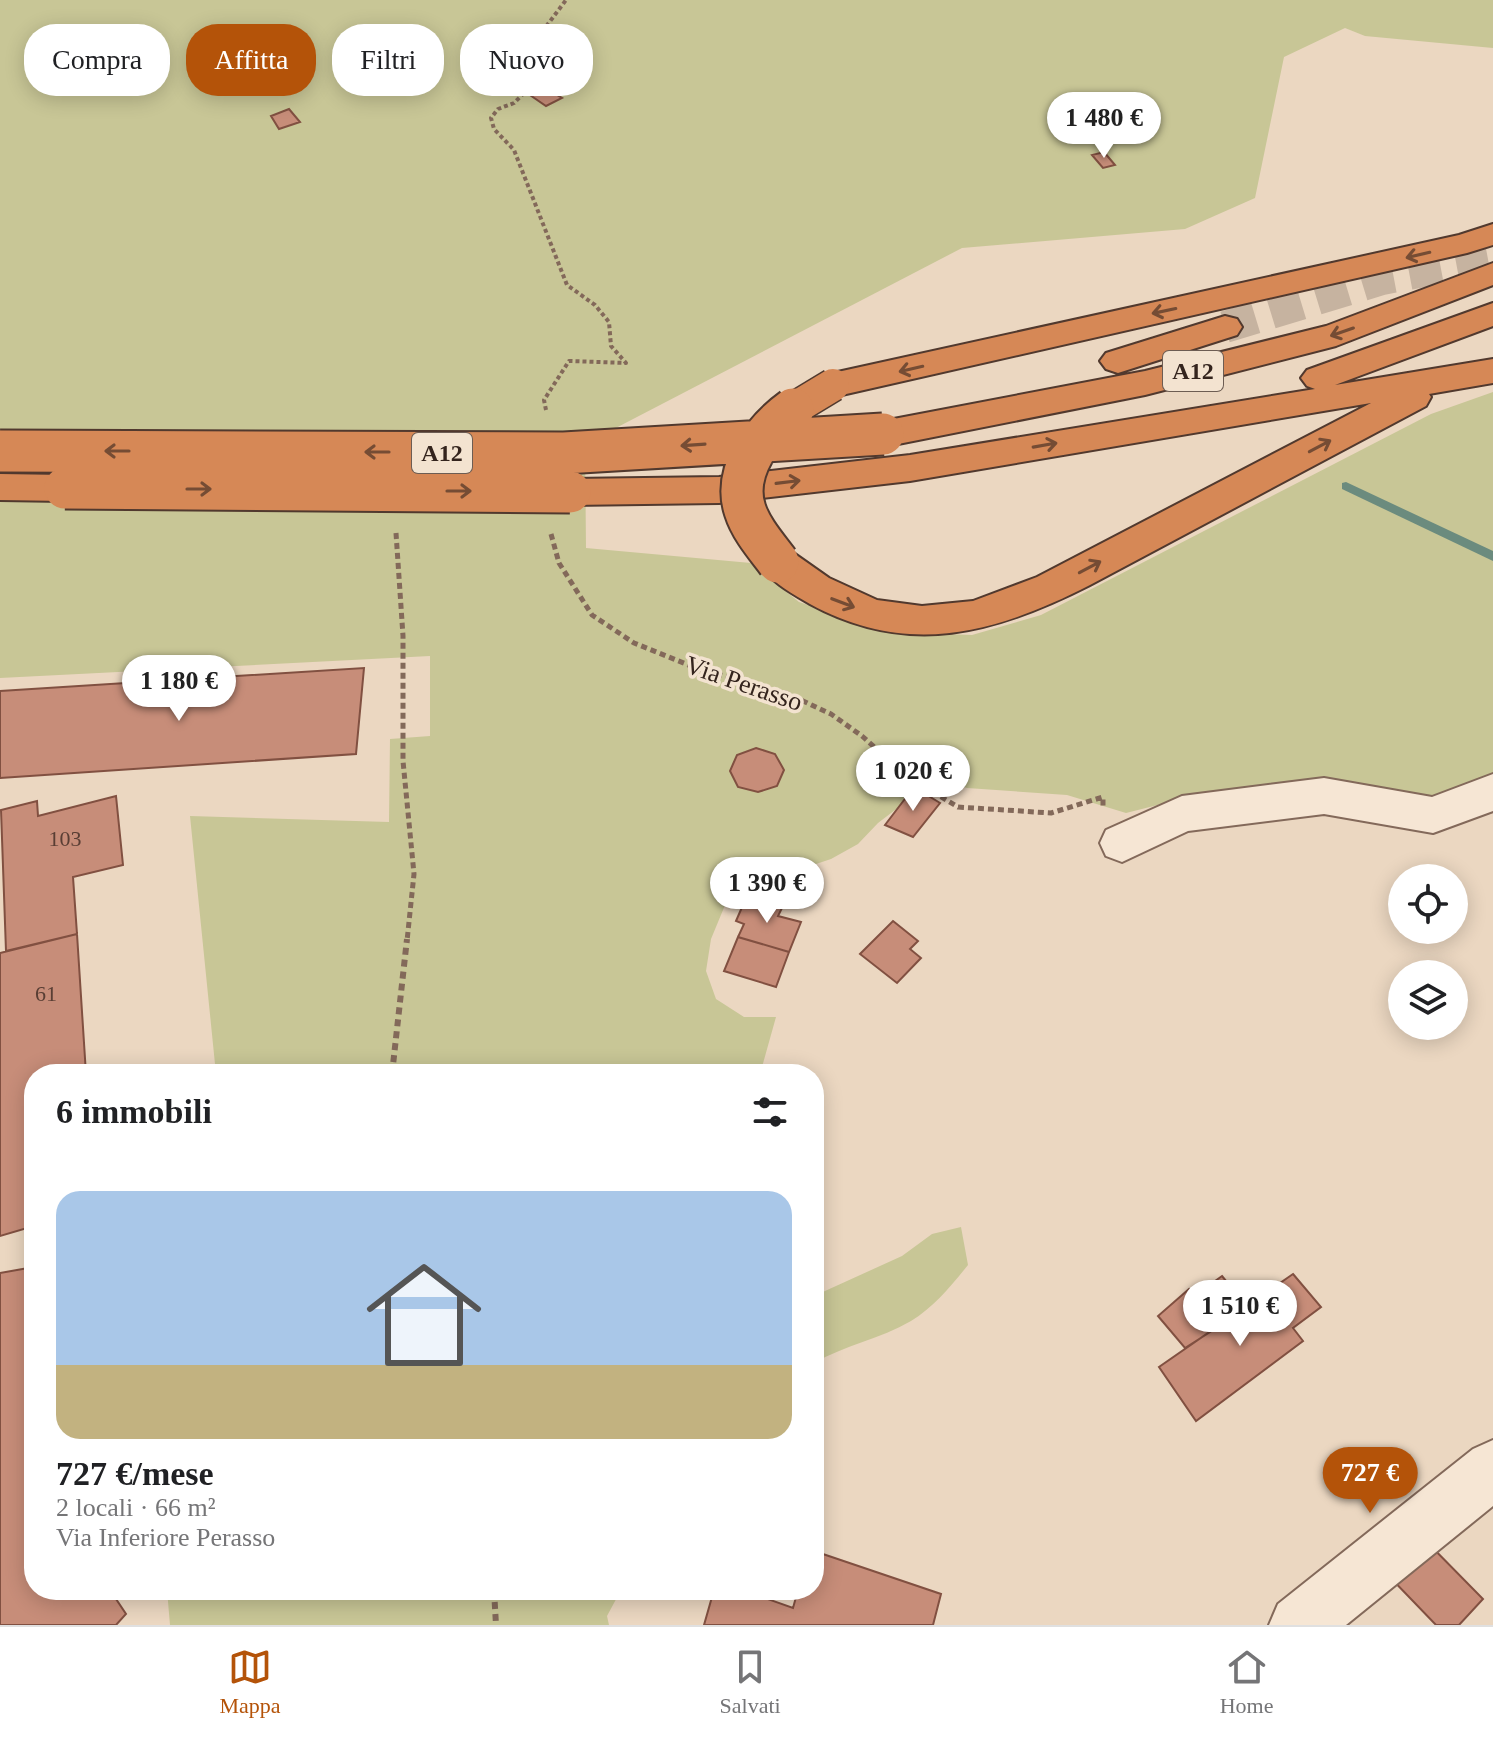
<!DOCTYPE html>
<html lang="it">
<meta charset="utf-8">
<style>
:root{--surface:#fff;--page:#f6f6f6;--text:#202124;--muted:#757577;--line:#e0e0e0;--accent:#b45309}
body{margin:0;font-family:Georgia,serif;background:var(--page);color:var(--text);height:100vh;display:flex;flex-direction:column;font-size:30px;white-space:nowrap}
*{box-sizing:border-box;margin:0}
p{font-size:26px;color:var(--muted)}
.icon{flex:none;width:44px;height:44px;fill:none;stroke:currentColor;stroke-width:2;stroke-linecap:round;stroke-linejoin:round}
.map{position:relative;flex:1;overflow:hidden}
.details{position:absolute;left:24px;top:1064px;width:800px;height:536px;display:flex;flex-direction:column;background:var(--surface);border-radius:32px;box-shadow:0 4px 20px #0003}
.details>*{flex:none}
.banner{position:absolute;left:24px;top:24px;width:800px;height:72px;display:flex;gap:16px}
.controls{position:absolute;left:1388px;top:864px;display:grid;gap:16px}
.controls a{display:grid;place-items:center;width:80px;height:80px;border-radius:50%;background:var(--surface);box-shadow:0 4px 20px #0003;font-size:40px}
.price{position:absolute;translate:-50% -68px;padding:0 18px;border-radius:28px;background:#fff;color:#222;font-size:26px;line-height:52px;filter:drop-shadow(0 2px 4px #0008)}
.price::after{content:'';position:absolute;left:50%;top:48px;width:24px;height:18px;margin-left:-12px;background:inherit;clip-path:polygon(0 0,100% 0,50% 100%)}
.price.selected{background:var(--accent);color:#fff}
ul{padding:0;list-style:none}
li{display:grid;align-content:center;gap:16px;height:424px;padding:0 32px}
li span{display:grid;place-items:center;height:248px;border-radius:24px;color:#555}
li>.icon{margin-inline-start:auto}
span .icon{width:144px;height:144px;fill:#fffc;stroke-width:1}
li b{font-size:34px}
h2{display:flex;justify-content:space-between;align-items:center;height:96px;padding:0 32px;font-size:34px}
.chip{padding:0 28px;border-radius:32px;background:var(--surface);box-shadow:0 4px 20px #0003;font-size:28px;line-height:72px}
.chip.selected{background:var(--accent);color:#fff}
.tabs{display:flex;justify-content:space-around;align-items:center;height:112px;border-top:2px solid var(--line);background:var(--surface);font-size:22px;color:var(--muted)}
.tabs a{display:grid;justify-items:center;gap:4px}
.tabs .selected{color:var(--accent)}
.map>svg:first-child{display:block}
.green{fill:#c8c696}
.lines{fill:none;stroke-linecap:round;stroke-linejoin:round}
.stream{fill:#6b8b7e;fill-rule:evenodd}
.building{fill:#c78d79;stroke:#815041;stroke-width:2}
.highway-tunnel{stroke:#c6b3a0;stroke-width:32;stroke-dasharray:32 16;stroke-linecap:butt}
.minor-casing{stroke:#83695a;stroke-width:4}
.highway-casing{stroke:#51392e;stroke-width:4}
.path-far2{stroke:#83695a;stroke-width:4;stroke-dasharray:4 3;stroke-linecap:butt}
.path-far1{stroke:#83695a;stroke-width:5;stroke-dasharray:6 4;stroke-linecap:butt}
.path{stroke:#83695a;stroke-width:6;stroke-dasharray:7 5;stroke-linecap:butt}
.minor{fill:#f6e6d4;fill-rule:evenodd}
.highway{fill:#d68856;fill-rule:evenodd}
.highway-bridge-far1-casing{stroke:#51392e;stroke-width:35;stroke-linecap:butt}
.highway-bridge-casing{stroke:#51392e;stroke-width:45;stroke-linecap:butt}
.highway-bridge-far1{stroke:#d68856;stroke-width:32}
.highway-bridge{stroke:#d68856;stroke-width:41}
.oneway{stroke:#754c34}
.labels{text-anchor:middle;stroke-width:7;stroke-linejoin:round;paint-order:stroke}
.number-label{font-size:22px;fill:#593e34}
.shield{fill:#f3e3d0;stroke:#6d5d53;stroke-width:2}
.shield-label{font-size:24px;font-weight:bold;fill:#34241d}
.street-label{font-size:26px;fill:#34241d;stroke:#f3e3d0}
</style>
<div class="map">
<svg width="1493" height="1625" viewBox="0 0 1493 1625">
<rect width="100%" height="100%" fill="#ebd7c1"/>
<path class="green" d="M0 0H1493V48L1365 36 1345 28 1284 57 1255 198 1185 229 962 248 585 444 586 548 751 563 799 602 891 632 972 635 1041 615 1431 414 1493 392V787L1423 803 1280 784 1213 791 1126 813 1067 795 967 788 937 778 878 823 858 844 831 859 801 869 767 871 735 881 711 939 706 971 716 999 744 1017H776L760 1074H216L190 816 389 822 390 739 430 736V656L0 678Z
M961 1227 968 1265C951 1286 934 1307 911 1321 880 1339 845 1345 814 1363V1296L902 1256 932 1234Z
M167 1590H621L607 1616 609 1625H170Z"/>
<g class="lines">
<path class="stream" d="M1346 482 1493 551V561L1342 489V483Z"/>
</g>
<path class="building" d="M542 86 562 98 546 106 527 93Z
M289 109 300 122 279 129 271 116Z
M1104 152 1115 165 1103 168 1092 155Z
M364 668 356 754 0 778V691Z
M756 748 775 754 784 770 777 786 758 792 738 787 730 771 737 755Z
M914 787 940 803 913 837 885 825Z
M116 796 123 865 73 877 77 934 6 951 1 810 37 801 38 816Z
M746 898 782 908 778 916 801 922 789 952 738 937 744 924 736 921Z
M893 921 918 941 910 949 921 958 897 983 860 954Z
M77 934 86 1074H34V1226L0 1236V953Z
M738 937 789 952 776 987 724 971Z
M34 1267V1590H110L126 1614 116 1625H0V1273Z
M1293 1274 1321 1307 1293 1328 1303 1341 1196 1421 1159 1367Z
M1222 1276 1235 1292 1220 1302 1232 1318 1185 1348 1158 1316 1189 1289 1194 1296Z
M1421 1536 1483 1599 1459 1625H1436L1384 1571Z
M814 1551 941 1594 933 1625H704L714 1590H742L793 1608 798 1590H814Z"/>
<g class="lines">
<path class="highway-tunnel" d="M1225 327 1382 279 1493 258"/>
<g class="minor-casing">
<path id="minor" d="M1493 774V811L1433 833 1324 814 1188 831 1122 862 1106 856 1100 843 1106 830 1182 796 1324 778 1432 797Z
M1493 1440V1506L1346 1625H1269L1278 1604 1473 1449Z"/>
</g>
<g class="highway-casing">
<path id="highway" d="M1493 224V245L1467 253 833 397 820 393 815 385 820 377 833 373 1459 235Z
M1493 263V285L1336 346 1145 395 883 447 870 443 865 434 870 425 883 421 1145 371 1326 326Z
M1493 303V326L1335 385 1493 359V383L1429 394 1431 397 1426 406 1090 585C996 633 909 658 810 604 791 593 769 581 758 562L764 552 778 548 792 552 829 578 877 600 922 606 973 601 1037 577 1371 403 910 481 719 503 570 505 557 501 551 492 557 483 570 479 719 477 910 455 1315 389 1307 386 1301 378 1307 370Z
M1225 316 1237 319 1242 327 1237 335 1118 373 1106 369 1100 361 1106 353Z
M0 474 65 475 78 479 84 488 78 497 65 501 0 500Z"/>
</g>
<path class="path-far2" d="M546 410 544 400 569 361 626 363 611 346 609 322 595 305 567 285 514 150 494 129 491 118 498 109 514 103 537 80 545 28 566 0"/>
<path class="path-far1" d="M396 533 403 636V761L414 874 407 941
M551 534 559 563 592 615 634 643 696 668 786 693 831 714 862 736 908 777 958 807 1051 813 1103 797V806"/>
<path class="path" d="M392 1074 407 939
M494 1590 496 1625"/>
<use href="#minor" class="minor"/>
<use href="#highway" class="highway"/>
<g class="highway-bridge-far1-casing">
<path id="highway-bridge-far1" d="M790 411 833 385"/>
</g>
<g class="highway-bridge-casing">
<path id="highway-bridge" d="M0 451 564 453 883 434
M65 488 570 492
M778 562C766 546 751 529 745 510 732 471 764 430 793 409"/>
</g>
<use href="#highway-bridge-far1" class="highway-bridge-far1"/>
<use href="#highway-bridge" class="highway-bridge"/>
</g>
<defs><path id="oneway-shaft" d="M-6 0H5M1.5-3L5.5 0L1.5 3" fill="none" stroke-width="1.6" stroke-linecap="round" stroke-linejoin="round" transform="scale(2)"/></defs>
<g class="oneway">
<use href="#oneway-shaft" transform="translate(1418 255) rotate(167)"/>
<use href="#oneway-shaft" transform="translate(1164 311) rotate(168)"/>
<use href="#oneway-shaft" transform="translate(1342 332) rotate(161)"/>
<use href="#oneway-shaft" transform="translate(911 369) rotate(167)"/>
<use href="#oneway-shaft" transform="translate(693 445) rotate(176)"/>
<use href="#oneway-shaft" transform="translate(1045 445) rotate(-10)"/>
<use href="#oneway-shaft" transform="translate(1320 446) rotate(-28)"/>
<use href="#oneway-shaft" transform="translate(117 451) rotate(-180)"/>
<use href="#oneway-shaft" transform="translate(377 452) rotate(-180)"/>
<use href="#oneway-shaft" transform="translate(788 482) rotate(-7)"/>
<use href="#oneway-shaft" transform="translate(199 489)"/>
<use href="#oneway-shaft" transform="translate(459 491)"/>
<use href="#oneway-shaft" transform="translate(1090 567) rotate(-28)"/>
<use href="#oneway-shaft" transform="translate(843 603) rotate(21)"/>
</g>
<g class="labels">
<g class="number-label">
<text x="65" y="846">103</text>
<text x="46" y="1001">61</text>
</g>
<g class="shield">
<rect x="1163" y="351" width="60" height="40" rx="6"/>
<rect x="412" y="433" width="60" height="40" rx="6"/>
</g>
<g class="shield-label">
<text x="1193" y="379">A12</text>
<text x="442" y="461">A12</text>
</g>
<g class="street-label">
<text transform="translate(744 683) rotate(19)" y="9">Via Perasso</text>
</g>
</g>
</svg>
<div class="controls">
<a><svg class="icon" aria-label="locate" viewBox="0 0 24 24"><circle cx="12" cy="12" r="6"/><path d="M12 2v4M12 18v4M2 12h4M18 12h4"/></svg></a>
<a><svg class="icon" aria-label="layers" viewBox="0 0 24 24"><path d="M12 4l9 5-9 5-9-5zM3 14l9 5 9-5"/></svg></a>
</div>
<b class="price" style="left:1104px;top:160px">1 480 €</b>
<b class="price" style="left:179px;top:723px">1 180 €</b>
<b class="price" style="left:913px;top:813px">1 020 €</b>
<b class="price" style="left:767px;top:925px">1 390 €</b>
<b class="price" style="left:1240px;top:1348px">1 510 €</b>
<b class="price selected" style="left:1370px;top:1515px">727 €</b>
<div class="banner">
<a class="chip">Compra</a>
<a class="chip selected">Affitta</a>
<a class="chip">Filtri</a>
<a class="chip">Nuovo</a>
</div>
<section class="details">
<h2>6 immobili<svg class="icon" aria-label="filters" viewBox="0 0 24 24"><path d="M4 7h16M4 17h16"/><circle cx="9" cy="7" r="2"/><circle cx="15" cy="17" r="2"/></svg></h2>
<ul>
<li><span style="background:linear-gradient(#a9c7e8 70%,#c2b280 0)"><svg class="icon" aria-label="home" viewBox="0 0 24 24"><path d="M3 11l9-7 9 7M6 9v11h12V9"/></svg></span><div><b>727 €/mese</b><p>2 locali · 66 m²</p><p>Via Inferiore Perasso</p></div></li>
</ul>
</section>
</div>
<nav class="tabs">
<a class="selected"><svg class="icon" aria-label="map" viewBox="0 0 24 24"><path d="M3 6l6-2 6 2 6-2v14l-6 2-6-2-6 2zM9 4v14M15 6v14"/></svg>Mappa</a>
<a><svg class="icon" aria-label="saved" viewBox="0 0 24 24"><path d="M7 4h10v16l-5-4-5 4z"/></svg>Salvati</a>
<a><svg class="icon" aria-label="home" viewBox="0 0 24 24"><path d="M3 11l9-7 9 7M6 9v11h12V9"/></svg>Home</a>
</nav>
